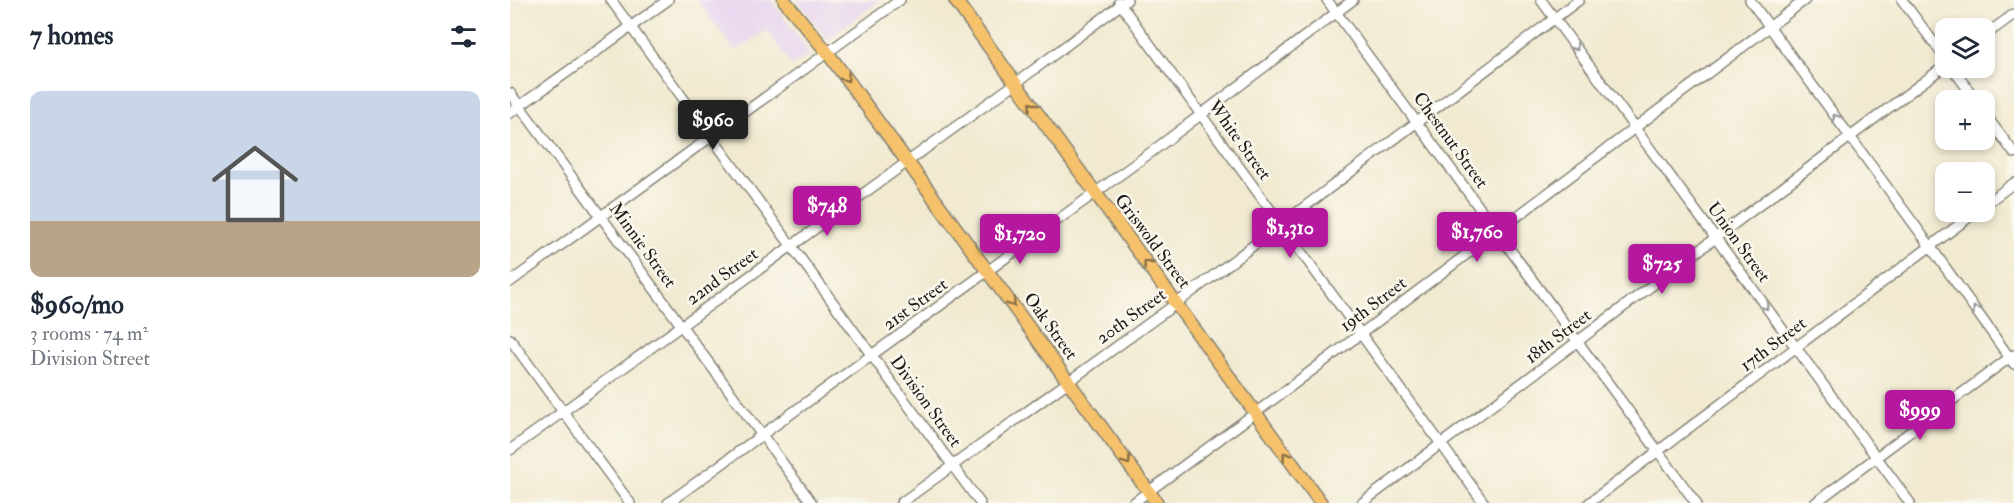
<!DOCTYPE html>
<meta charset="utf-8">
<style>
:root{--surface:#fff;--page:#f2f2f3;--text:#1f2937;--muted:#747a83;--accent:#b5179e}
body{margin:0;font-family:"IM FELL Double Pica",serif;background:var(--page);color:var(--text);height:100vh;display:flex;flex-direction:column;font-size:22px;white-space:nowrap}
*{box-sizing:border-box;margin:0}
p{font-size:20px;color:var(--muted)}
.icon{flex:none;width:33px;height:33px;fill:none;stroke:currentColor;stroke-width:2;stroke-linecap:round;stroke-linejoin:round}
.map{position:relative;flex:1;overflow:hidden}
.details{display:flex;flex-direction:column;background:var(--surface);width:510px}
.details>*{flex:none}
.fabs{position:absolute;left:1425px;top:18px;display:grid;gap:12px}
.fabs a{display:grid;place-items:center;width:60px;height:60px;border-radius:12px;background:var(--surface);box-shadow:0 3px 9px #0003;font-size:30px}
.price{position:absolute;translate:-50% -51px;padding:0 14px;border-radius:6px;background:var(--accent);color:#fff;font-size:20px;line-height:39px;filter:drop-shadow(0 2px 3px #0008)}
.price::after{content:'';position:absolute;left:50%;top:36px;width:18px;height:14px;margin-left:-9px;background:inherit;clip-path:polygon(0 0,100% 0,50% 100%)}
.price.active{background:#222;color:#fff}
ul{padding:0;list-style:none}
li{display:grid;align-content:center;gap:12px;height:318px;padding:0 30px}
li span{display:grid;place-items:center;height:186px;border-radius:12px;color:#555}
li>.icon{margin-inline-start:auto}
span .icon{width:108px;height:108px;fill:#fffc;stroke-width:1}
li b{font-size:26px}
h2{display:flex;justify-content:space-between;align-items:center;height:72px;padding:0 30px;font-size:26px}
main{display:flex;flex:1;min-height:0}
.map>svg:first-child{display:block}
.built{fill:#e6d3f0}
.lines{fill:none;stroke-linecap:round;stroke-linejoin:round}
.minor-casing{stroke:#868376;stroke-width:12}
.major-casing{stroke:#868376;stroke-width:15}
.minor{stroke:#fff;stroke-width:9}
.major{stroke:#f5c16b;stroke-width:12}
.oneway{stroke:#999}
.oneway2{stroke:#886e44}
.labels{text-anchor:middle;stroke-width:5;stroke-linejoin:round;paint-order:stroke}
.street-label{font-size:18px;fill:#1c1c1c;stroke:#fbf7ec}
</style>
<main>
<section class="details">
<h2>7 homes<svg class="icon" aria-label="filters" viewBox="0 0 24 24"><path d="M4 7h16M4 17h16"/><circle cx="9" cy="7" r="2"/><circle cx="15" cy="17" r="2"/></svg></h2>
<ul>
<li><span style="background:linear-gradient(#c9d6e8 70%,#b9a48a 0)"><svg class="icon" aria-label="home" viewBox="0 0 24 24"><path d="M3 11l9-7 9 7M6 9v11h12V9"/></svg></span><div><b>$960/mo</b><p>3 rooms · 74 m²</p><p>Division Street</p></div></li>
</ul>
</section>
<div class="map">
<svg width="1504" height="503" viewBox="0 0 1504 503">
<rect width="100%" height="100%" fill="#fbf7ec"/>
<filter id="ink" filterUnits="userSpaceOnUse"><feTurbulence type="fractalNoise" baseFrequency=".0167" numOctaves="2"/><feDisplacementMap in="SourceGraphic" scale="12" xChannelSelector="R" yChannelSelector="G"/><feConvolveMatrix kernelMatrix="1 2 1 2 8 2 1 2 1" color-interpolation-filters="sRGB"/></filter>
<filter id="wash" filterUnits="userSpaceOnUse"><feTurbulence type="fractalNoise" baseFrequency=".008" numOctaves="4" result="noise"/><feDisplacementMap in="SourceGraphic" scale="24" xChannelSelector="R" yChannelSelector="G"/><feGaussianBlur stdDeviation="1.35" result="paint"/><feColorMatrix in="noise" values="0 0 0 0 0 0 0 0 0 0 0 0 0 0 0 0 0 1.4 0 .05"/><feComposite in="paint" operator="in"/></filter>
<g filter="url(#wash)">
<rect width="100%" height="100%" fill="#f1ead1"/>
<path class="built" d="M187 0H261L300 54 282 66 257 30 225 51Z
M288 0H370L317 40Z"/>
</g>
<g filter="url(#ink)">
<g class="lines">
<g class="minor-casing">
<path id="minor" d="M101 0 470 503
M817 0 1186 503
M1031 0 1400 503
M1240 0 1420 246 1504 364
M1392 0 1436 59
M609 2 974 503
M1474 36 1504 14
M1442 68 1466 100
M0 93 302 503
M0 113 158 0
M1474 113 1504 153
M1474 205 1504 183
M0 282 390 0
M0 339 120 503
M0 450 506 83 617 0
M158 503 640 153 843 0
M391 503 667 303 1069 0
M623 503 760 402 1295 0
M852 503 1436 65
M1079 503 1466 212
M1305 503 1503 355"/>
</g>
<g class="major-casing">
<path id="major" d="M274 0 317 52 647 503
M445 0 811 503"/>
</g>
<use href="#minor" class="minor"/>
<use href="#major" class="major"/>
</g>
<defs><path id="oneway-chevron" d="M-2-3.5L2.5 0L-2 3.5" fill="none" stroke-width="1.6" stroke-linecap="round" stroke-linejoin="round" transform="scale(1.5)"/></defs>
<g class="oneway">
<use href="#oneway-chevron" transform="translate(1065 47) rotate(53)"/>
<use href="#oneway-chevron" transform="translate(1326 118) rotate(-126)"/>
<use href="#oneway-chevron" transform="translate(1255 306) rotate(54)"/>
<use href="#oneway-chevron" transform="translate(1466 310) rotate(-125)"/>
</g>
<g class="oneway2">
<use href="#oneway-chevron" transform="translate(336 78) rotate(54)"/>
<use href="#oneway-chevron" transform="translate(522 106) rotate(-126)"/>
<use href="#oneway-chevron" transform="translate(637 264) rotate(-127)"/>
<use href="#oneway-chevron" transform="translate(502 303) rotate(54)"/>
<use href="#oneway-chevron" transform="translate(776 456) rotate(-126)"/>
<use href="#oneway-chevron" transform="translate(617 461) rotate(54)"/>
</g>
</g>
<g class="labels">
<g class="street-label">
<text transform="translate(730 140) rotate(54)" y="6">White Street</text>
<text transform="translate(941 140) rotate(54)" y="6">Chestnut Street</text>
<text transform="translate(643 241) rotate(53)" y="6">Griswold Street</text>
<text transform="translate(1229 242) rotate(54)" y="6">Union Street</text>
<text transform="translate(133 245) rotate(54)" y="6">Minnie Street</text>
<text transform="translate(212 276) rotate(-36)" y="6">22nd Street</text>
<text transform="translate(405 304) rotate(-36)" y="6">21st Street</text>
<text transform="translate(863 304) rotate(-37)" y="6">19th Street</text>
<text transform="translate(621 316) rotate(-36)" y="6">20th Street</text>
<text transform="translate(541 326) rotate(54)" y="6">Oak Street</text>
<text transform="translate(1048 336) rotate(-37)" y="6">18th Street</text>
<text transform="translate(1263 344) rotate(-37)" y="6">17th Street</text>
<text transform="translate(416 401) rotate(54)" y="6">Division Street</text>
</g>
</g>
</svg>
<div class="fabs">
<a><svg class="icon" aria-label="layers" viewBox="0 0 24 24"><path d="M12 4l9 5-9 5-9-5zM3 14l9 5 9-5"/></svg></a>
<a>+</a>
<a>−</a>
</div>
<b class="price active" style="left:203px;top:151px">$960</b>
<b class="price" style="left:317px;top:237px">$748</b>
<b class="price" style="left:780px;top:259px">$1,310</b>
<b class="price" style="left:967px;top:263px">$1,760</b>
<b class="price" style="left:510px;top:265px">$1,720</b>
<b class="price" style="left:1152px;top:295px">$725</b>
<b class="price" style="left:1410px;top:441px">$999</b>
</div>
</main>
